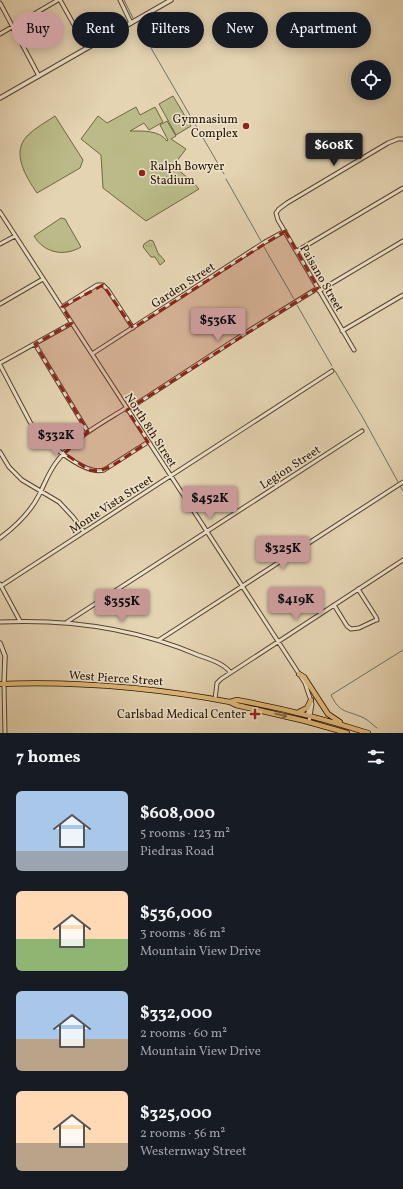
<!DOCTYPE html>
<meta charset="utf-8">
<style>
:root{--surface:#171b24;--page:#20242c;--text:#f1f3f6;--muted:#9ea1a6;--accent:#c59692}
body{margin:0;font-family:Vollkorn,serif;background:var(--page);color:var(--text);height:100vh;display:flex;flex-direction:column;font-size:15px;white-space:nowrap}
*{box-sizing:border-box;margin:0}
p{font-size:13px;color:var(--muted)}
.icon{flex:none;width:22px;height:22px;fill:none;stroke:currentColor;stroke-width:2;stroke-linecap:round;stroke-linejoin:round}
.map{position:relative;height:733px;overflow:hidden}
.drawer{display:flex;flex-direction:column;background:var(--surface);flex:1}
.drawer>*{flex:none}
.top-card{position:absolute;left:12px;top:12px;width:379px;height:36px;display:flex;gap:8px}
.fabs{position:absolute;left:351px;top:60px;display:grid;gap:8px}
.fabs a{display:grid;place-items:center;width:40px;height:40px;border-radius:50%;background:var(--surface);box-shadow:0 2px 10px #0003;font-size:20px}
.price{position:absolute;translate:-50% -34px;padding:0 9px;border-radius:4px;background:var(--accent);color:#111;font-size:13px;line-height:26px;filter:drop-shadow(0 1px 2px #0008)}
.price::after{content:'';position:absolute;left:50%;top:24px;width:12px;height:9px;margin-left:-6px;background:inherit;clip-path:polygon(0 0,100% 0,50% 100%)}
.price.selected{background:#222;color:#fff}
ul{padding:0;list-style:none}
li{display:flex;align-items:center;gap:12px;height:100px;padding:0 16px}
li span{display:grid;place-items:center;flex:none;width:112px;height:80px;border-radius:6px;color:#555}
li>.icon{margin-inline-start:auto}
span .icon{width:48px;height:48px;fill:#fffc;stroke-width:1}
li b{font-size:17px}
h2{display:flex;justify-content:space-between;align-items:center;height:48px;padding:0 16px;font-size:17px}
.chip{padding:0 14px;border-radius:18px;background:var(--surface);box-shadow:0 2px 10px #0003;font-size:14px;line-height:36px}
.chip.selected{background:var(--accent);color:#111}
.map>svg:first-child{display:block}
.green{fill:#babb88;stroke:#706644}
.park{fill:url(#park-tufts);stroke:#706644}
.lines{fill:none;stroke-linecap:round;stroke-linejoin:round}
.stream{stroke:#69756a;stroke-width:1}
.minor-casing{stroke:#55422c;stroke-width:5}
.tertiary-casing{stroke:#55422c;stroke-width:5.5}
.trunk-casing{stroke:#251100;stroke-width:6}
.minor{stroke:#eee3cd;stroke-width:3}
.tertiary{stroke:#eee3cd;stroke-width:3.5}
.trunk{stroke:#e2ba79;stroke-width:4.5}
.oneway{stroke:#84663c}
.marked{fill:#8f2418;fill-opacity:0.2;stroke:#8f2418;stroke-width:3;stroke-dasharray:8 5;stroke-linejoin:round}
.poi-dot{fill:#8f2418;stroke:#eee3cd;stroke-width:1.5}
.labels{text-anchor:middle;stroke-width:3;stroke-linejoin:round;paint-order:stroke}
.poi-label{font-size:12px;fill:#251100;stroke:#eee3cd;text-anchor:end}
.street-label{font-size:12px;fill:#251100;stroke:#eee3cd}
</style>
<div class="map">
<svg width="403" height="733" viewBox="0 0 403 733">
<defs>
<pattern id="park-tufts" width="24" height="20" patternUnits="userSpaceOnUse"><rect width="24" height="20" fill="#babb88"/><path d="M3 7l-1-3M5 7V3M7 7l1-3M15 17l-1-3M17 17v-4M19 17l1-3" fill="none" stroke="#a0a074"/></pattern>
</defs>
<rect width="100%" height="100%" fill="#e5d4b2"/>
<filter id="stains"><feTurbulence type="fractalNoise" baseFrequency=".005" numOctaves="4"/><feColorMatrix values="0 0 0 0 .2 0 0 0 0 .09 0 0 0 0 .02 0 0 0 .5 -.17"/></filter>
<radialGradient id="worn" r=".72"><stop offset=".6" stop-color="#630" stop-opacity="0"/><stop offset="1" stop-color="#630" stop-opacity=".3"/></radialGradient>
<path class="green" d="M173 96 191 126 176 135 159 104Z
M136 107 140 115 155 107 163 122 149 130 144 123 130 131C143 131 159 130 167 141L168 140 160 125 167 121 176 136 171 139 186 149 173 166 192 181 199 189 146 221 103 188 101 155 81 139 98 116 107 123Z
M55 116 83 160 80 168 37 193C26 177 11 153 27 136 35 128 46 122 55 116Z
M61 218 65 219 81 247C64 257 44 253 34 236Z"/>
<path class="park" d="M150 240 153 241 158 253 165 261 160 265 155 257H151L143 247 144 244Z"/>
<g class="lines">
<path class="stream" d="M124 0 133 18
M138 24 148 42
M151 48 224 174
M226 179 261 241
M264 247 294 299
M297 305 332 366
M335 371 363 418 403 491
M377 728C373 725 368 720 364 718 347 710 340 714 331 695L403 650"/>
<g class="minor-casing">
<path id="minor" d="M60 0 87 48
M120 0 131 23
M0 3 39 76
M0 34 58 0
M0 212 305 683 312 704 309 722
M0 244 15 236
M297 251 403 188
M319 291 403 241
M0 304 43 279
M62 307 97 285H103L108 290 133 328
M342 331 403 295
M35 344 88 432
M354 350 278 220 276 213 279 209 287 203 388 143 398 139H403
M92 354 265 242 285 231
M0 363 72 323
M0 365 30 422C41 439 84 476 104 470L148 442
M127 410 250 330 318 288
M0 452 9 467 22 480 59 502 73 517 84 532
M0 538C16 526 30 513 39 495 45 483 49 471 58 460 75 437 102 423 126 408
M0 584 20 621
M1 586 332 371
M334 605 347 626 351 629 359 628 376 620H377L376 617 358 589
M0 622C69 619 135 628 198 655 209 659 223 663 230 672
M67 622 362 431
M159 640 403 482
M4 684 5 733
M215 699 217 683 221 679 403 560
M307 715 311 704"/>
</g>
<g class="tertiary-casing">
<path id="tertiary" d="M0 98 171 0
M0 643 5 656 4 684"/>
</g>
<g class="trunk-casing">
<path id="trunk" d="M299 674 304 677 328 714 340 722
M0 684C77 681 155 688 230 702L236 705 305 721 347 733
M230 702 237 700C282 708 325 719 368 733
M299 712 307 708 311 700"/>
</g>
<use href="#minor" class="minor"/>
<use href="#tertiary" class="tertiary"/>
<use href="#trunk" class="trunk"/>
</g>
<defs><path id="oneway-shaft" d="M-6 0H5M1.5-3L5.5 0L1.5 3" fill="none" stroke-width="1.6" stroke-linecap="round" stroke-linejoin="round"/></defs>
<use class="oneway" href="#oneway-shaft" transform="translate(281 715) rotate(13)"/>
<path class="marked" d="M285 231 318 288 127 410 148 442 112 466 100 471 89 470 64 453 88 432 35 344 72 323 62 307 103 285 133 328Z"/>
<g class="poi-dot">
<circle cx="246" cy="126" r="4"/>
<circle cx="142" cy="173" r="4"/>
<path d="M253 708h4v4h4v4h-4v4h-4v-4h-4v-4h4z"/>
</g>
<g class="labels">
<g class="poi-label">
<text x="238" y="123">Gymnasium<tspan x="238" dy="14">Complex</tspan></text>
<text x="150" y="170" text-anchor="start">Ralph Bowyer<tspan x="150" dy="14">Stadium</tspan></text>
<text x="246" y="718">Carlsbad Medical Center</text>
</g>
<g class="street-label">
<text transform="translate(322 278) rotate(60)" y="4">Paisano Street</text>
<text transform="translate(183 285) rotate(-33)" y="4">Garden Street</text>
<text transform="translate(151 430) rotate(57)" y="4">North 8th Street</text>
<text transform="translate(290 467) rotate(-33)" y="4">Legion Street</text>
<text transform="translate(111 504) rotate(-33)" y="4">Monte Vista Street</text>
<text transform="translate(116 678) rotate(4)" y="4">West Pierce Street</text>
</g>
</g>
<rect width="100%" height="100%" filter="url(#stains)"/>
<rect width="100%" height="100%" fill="url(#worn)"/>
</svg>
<div class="fabs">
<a><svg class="icon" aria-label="locate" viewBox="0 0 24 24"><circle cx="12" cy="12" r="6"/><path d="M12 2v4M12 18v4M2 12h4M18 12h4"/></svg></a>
</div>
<b class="price selected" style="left:334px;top:167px">$608K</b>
<b class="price" style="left:218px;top:342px">$536K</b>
<b class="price" style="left:56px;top:457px">$332K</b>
<b class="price" style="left:210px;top:520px">$452K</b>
<b class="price" style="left:283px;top:570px">$325K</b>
<b class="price" style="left:296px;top:621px">$419K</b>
<b class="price" style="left:122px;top:623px">$355K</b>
<div class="top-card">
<a class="chip selected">Buy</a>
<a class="chip">Rent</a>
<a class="chip">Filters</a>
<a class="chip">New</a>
<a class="chip">Apartment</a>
</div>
</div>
<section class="drawer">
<h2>7 homes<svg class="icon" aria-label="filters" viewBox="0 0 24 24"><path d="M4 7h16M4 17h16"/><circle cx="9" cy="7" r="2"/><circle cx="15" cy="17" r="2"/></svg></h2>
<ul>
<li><span style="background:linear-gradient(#a9c7e8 75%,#9aa5b1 0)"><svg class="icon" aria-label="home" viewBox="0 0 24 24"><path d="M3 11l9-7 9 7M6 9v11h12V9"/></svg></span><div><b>$608,000</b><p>5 rooms · 123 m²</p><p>Piedras Road</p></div></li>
<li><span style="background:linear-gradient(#ffd9b3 60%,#8fb573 0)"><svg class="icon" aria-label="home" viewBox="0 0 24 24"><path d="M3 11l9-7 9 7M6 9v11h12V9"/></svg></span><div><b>$536,000</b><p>3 rooms · 86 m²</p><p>Mountain View Drive</p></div></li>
<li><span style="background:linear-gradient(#a9c7e8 60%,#b9a48a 0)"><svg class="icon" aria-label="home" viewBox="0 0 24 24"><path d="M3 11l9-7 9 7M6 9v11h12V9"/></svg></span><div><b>$332,000</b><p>2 rooms · 60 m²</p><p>Mountain View Drive</p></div></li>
<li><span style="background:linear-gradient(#ffd9b3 65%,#b9a48a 0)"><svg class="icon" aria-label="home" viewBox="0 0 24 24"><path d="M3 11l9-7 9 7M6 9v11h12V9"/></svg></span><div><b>$325,000</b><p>2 rooms · 56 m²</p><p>Westernway Street</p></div></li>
</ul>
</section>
